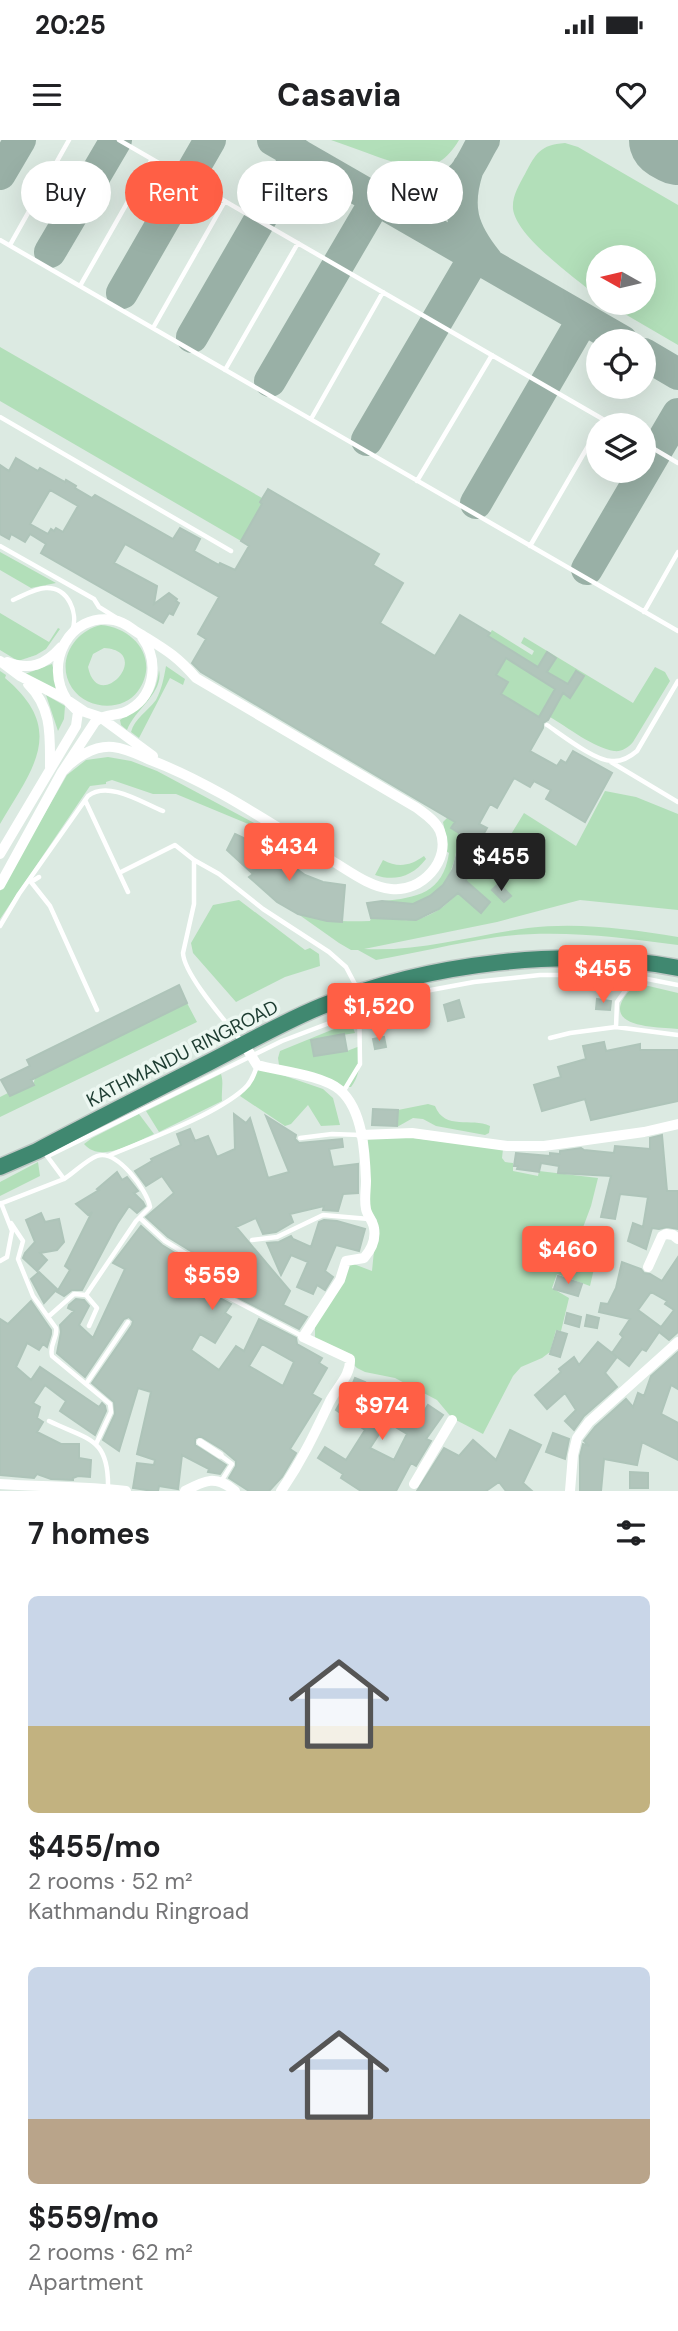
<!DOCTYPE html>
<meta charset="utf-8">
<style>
:root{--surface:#fff;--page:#f2f2f2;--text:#202124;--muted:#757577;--accent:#ff5f45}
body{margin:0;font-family:"DM Sans",sans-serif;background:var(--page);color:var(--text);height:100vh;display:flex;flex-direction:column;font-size:26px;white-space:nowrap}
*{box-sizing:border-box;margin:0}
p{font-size:23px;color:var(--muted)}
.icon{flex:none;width:38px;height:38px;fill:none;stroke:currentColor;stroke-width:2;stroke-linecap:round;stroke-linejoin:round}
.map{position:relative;height:1351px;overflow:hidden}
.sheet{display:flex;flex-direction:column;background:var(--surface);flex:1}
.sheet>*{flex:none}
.top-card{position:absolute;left:21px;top:21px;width:637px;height:63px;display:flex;gap:14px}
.needle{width:46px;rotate:278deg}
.controls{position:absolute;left:586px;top:105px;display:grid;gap:14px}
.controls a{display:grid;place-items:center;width:70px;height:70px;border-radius:50%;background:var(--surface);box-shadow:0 7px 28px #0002;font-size:35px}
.price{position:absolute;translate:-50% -60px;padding:0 16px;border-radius:7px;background:var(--accent);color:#fff;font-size:23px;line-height:46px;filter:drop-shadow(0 2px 4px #0008)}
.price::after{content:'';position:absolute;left:50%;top:42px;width:21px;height:16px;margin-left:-10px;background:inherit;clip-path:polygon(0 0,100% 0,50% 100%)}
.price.on{background:#222;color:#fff}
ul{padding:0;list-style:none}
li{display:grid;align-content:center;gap:14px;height:371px;padding:0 28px}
li span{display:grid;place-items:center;height:217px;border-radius:10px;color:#555}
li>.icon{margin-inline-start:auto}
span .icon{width:126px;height:126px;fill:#fffc;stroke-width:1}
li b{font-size:30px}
h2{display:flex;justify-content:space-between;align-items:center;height:84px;padding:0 28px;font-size:30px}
.pill{padding:0 24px;border-radius:32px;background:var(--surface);box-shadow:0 7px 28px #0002;font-size:24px;line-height:63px}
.pill.on{background:var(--accent);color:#fff}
.status{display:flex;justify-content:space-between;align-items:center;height:49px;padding:0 35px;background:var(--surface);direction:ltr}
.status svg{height:19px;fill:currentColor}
header{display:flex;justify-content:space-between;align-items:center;height:91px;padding:0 28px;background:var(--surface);font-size:32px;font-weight:800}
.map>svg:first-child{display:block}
.green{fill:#b2dfb9;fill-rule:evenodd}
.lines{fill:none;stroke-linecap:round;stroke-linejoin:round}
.taxiway{stroke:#99b0a6;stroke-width:32}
.runway{stroke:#99b0a6;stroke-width:80}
.building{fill:#b1c5bb;stroke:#aec4b9;stroke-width:2;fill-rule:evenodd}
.trunk-casing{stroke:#bfc8c5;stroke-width:19}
.service{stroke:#fff;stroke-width:4.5}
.pedestrian{stroke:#fff;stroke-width:7}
.minor{stroke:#fff;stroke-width:10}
.trunk{stroke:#408870;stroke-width:16}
.labels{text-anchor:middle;stroke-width:7;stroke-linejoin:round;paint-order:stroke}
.street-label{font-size:19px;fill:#1c3b30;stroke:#ecf7f1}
</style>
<div class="status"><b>20:25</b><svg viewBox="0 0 49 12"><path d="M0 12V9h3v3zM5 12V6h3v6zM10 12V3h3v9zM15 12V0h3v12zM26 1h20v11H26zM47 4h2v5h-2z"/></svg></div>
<header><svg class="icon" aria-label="menu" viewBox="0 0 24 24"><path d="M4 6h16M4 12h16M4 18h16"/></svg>Casavia<svg class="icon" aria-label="heart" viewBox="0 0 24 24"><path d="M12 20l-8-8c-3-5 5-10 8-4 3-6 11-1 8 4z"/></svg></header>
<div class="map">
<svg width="678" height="1351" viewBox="0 0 678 1351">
<rect width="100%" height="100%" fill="#dceae2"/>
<path class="green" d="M331 0H459C437 37 413 29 378 17 363 11 347 6 331 0Z
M565 3 578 7 678 65V205L606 163H644V117H598V157C576 138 517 98 513 69 512 56 519 45 525 34 536 13 540 5 565 3Z
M0 207 262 358 260 362 262 364 241 401 0 261Z
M0 412 56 443 31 448 0 430Z
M0 473 49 502 58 488 60 489 46 509 36 515 18 521 0 510Z
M101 485C135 488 160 520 138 551 123 572 87 570 72 548 55 522 74 491 101 485ZM104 508C155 511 98 576 88 527L93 514Z
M492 490 532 515 534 511 521 503 524 497 633 563 655 527 665 532 670 541 633 602C628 608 621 612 614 611 594 608 567 587 550 577L546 564 539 577 501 554 508 542 499 536 488 547 506 518 570 558 583 535 576 531 568 544 547 532 556 518 548 513 538 527 495 500 466 534Z
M52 524 59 551 25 534Z
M166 526 185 539 183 545 170 538 139 598 131 592C135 578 147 572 156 560 162 549 164 537 166 526Z
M159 530C164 553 135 569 127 590L121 585 120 580C142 566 156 559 159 530Z
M0 531 6 535 5 538C67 590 33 628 0 684Z
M46 555 65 566 64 579 58 591Z
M108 617 131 621 157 631 284 699 176 654H153L112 640 106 642V644L90 646 0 779V751L67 635 86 620Z
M605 651 636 657 678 674V770L580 760 497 782 364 809C419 812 474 795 528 788 578 782 629 789 678 797V805C619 797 557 789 497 797 456 803 416 813 376 820L358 810H351L339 803 298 774C322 781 345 782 370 781L371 778C385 776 397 781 410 780 433 779 458 758 467 738 471 728 473 716 474 706L499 714 524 673 576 706Z
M448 677 455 682 451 688 459 693C456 723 447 761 410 764 401 765 391 762 382 761 417 758 443 753 449 713L446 711V696L443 682Z
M424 716 426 719C413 736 395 742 375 735L383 720C398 728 410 726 424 716Z
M239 760 305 810 310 808 319 814 320 826 285 837 236 862 193 813 191 803 213 765Z
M636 843 678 853V889C663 887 609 889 622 861 625 855 631 849 636 843Z
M187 863 197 882 0 977V957L8 953 10 956 33 945 35 938Z
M351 882 355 893 312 900 315 916 347 911 360 906C361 919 360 936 351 947H345L279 925 278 918 280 911Z
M259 927 323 949 333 958 340 985 321 986 308 965 291 984 285 986 240 956 250 945Z
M221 934C224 943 221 952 222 961L159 992 146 971Z
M428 964 435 966C445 991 471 977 490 986L489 993 485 995 436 986 423 979 413 978 397 987 398 970Z
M139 974 154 994C135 1002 101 1024 84 1004L92 998Z
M405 997 503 1009 502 1018 505 1022 513 1023V1031L538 1036 539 1031 598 1038 591 1066 575 1109 596 1120 590 1146 557 1134 552 1148 569 1158 561 1191 556 1190 550 1212 542 1218 521 1227 513 1236 483 1294 452 1278 437 1260 395 1238 365 1232 357 1228 352 1223 315 1199V1187L351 1123 372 1131 377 1080 369 1069 366 1003 368 999Z
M38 1022 40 1036 0 1056V1042Z"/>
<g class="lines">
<path class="taxiway" d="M273 0 622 201
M468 28C455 67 462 90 487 121
M0 34 20 0
M50 112 116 0
M122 153 210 0
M192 197 298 14
M644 214 678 234
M270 241 376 60C408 62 441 60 464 34 472 24 477 11 484 0
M367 300 475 116
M476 363 583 179
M587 429 678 274"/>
<path class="runway" d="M669 0 678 5"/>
</g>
<path class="building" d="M16 318 38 331 40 328 65 342 66 340 76 346 75 348 92 358 95 355 173 399 180 388 200 399 194 411 219 425 220 423 235 430 249 406 241 401 262 364 260 362 268 349 379 414 373 425 403 443 380 483 435 516 460 475 490 493 488 496 538 527 547 512 556 518 547 532 568 544 576 531 584 536 570 558 563 553 548 580 543 583V588L530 611 557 626 561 620 566 623 573 611 612 633 585 682 546 659 551 650 534 641 530 647 514 638 497 668 490 664 479 684 487 688 474 711 466 741 490 762 481 773 458 753 439 769 416 780 371 778 367 763 382 761 413 764 430 756 443 745 453 729 457 714 459 693 451 688 455 682 201 532 192 523 206 499 198 494 219 457 125 404 114 423 157 446 154 464 169 453 177 459 176 461 179 463 173 475 169 473 163 483 41 413 46 404 30 394 25 402 11 394 9 399 0 394V325L9 331ZM50 350 78 366 63 392 56 388 54 391 51 389 48 394 30 384ZM506 518 555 549 539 577 501 554 508 542 496 535Z
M235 694 275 713 305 735 323 742 345 745 342 782 327 781 298 774 277 762 249 737 253 734 227 710Z
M499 743 511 756 504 762 492 750Z
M179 845 187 863 31 940 34 945 10 956 1 940 30 926 27 920Z
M597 859 611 861 610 870 596 869Z
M459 860 464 877 448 881 444 865Z
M344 894 347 911 314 916 311 900Z
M384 897 386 907 375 909 373 899Z
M604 902 606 911 640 904V910H678V961L591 980 585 959 542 971 534 945 561 937 558 927 586 919 583 906Z
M373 969 398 970 397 986 372 985Z
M234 974 246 983 250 978 268 1038 289 1032 266 976 296 995 295 999 299 1003 342 999 343 1007 329 1009 333 1027 358 1024V1053L343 1054 338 1071 323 1070 324 1066 290 1074 293 1082 276 1092 263 1094 256 1078 236 1087 290 1151 283 1165 307 1177 299 1189 208 1142 205 1145V1150L231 1164 225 1173 231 1177 215 1203 200 1194 191 1210 219 1230 236 1206 244 1211 259 1179 296 1198 297 1204 322 1218 319 1223 327 1228 312 1254 321 1259 290 1309 296 1313 295 1315 282 1337 269 1351H249L229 1338 236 1326V1321L223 1310 200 1296 195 1299V1305L226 1325 220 1334 208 1332 209 1329 182 1315 178 1349 159 1346 158 1351H153L133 1348 137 1323 154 1325 155 1320 137 1314 151 1252 138 1248 119 1311 103 1300 115 1274 114 1262 92 1243 132 1185 133 1181 129 1177 124 1179 85 1237 57 1213 61 1192 60 1185 74 1171 68 1168 69 1165 76 1159 84 1160 89 1166 79 1185 93 1198 125 1129 113 1123 141 1086 162 1105 188 1121 195 1120 194 1113 168 1097 146 1077 174 1053 162 1036 146 1046 135 1031 152 1021 151 1019 181 1005 177 994 190 989 195 1001 208 996 217 1017 235 1009ZM262 1204 294 1222 283 1246 249 1226Z
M662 995 667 1051H678V1089L667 1087 659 1089 652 1088 646 1109 628 1101 633 1083 643 1087 648 1057 620 1054 615 1079 601 1077 611 1036 558 1033 559 1026 541 1023 539 1032 517 1029 518 1026H514L516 1013 550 1016V1013L560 1014V1011L581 1008 584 1010 614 1013 615 1006 650 1009V998Z
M117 1032 122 1040 127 1037 138 1051 134 1053 143 1062 145 1066 137 1073 129 1066 117 1084 82 1150H72L64 1156 57 1152 70 1130 65 1126 92 1072 88 1075 76 1064 99 1050 97 1049Z
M41 1073 45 1082 59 1079 64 1102 57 1110 40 1113 47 1120 37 1131 23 1118 25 1113 35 1102 26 1080Z
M324 1080 337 1081 365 1089 359 1111 336 1105 325 1131 333 1137 325 1150 317 1145 313 1154 297 1147 308 1122 291 1115 281 1135 267 1103 279 1102 291 1096 293 1099 311 1107 319 1082Z
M587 1096 606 1104 600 1119 581 1111Z
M678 1117V1192L669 1200 659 1192 646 1211 642 1209 629 1226 612 1213 623 1197 620 1194 630 1179 599 1172 601 1163 608 1164 616 1148 622 1122 641 1129 644 1133 650 1134 662 1141ZM651 1152 667 1161 665 1164 674 1170 661 1187 638 1170Z
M39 1132 57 1149 44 1163 31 1139Z
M558 1136 582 1144 578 1156 554 1149Z
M31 1161 51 1190V1194L47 1207 43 1204 39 1210 27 1203 16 1227 31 1240 40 1227 99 1267 102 1263 105 1266 106 1271 95 1295 60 1271 66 1261 45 1245 33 1263 40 1267 37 1278 43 1282 37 1292 61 1304H79V1318L91 1320 90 1337 78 1336 73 1338V1340L51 1339 37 1334 34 1338 0 1335V1179L8 1184Z
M567 1173 581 1177 579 1187 565 1183Z
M587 1175 599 1178 597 1188 585 1186Z
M557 1191 567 1194 560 1217 550 1214Z
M598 1202 617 1217 605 1233 617 1247 584 1276 574 1290 565 1281 576 1270 565 1253 547 1269 535 1255 561 1232 559 1229 574 1217 579 1225Z
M678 1212V1249L671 1245 661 1274 678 1283V1320L642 1302 637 1325 604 1319 601 1351H580V1316L583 1304 589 1306 584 1301 595 1287 626 1259 633 1267 638 1253 644 1256 651 1236Z
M355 1238 365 1242 358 1257 382 1273 392 1257 421 1276 428 1265 443 1275 426 1299 431 1301 416 1326 411 1323 396 1351H361L341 1338 343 1334 318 1318 325 1307 346 1320 365 1290 336 1270 343 1258 346 1260ZM387 1282 407 1294 394 1320 370 1308Z
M510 1290 541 1305 523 1343 532 1351H506L499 1342 486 1351H417L444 1308 459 1316 473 1300 496 1320Z
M553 1293 569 1299 565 1319 546 1312Z
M630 1332 648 1333V1348H630Z"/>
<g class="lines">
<g class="trunk-casing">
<path id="trunk" d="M0 1027 37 1011C94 981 151 952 208 923 245 904 283 882 322 866 428 823 566 806 678 828"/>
</g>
<path class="service" d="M119 0 613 285
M0 100 678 491
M10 105 69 0
M80 146 152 19
M153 188 225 61
M225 230 298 103
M0 277 231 411
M311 279 383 152
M644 303 678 323
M417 341 492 215
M0 406 94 459 99 467 115 477
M530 406 598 289
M13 460C23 456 35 448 46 448 68 447 79 473 72 491
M644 472 678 412
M547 585C562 595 595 621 612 621 622 622 630 617 637 611L678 541
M611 622 678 662
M85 660 128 752
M194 720V764L183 813C184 835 227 883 242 902
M119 733 175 705 194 720 219 734 263 769 329 812 346 827 357 848
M39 737 31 742 50 766 97 870
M0 786 19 754 88 656C108 640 143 663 163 671
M616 887 617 862 635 837 638 825
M550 898 570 893 616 887 678 895
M343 952 360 924 359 856
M300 998 332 994 361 995
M47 1016 64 1039C74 1033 86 1020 97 1016 117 1009 147 1050 150 1067L136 1081 86 1155 97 1168 89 1186
M48 1016 282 901 385 862 420 852 474 842 540 835H627L678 845
M108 1016C146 1000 214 976 244 949 251 943 254 935 257 926
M0 1064 64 1039
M140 1078 165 1101 191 1117
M11 1083 23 1101 18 1119 33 1156 56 1188C58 1198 49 1204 52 1216L110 1264 111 1272 96 1304
M252 1100 277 1097 323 1075 369 1079
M0 1121 7 1117 12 1091 1 1063
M209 1147 302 1196
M48 1177 74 1154 86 1155
M86 1244 128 1182
M49 1281C88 1300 109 1297 108 1348
M220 1315 232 1324 222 1340"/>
<path class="pedestrian" d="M200 1302 220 1315"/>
<path class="minor" d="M0 521 20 536 67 560 85 572 100 577 153 616
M7 522C30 531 45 525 61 507
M28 544C52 568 50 595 50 627
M0 714 76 586 78 572C75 568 70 564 67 560 43 524 69 472 114 480 126 482 132 490 142 495 166 510 177 516 196 538L417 668C425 674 436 681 440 691 452 720 421 753 391 749 369 747 348 730 329 719 271 684 212 643 148 619 137 614 125 608 113 607 94 605 74 618 62 632
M0 745 62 632 95 582C103 574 115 576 125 572 155 558 160 522 142 497
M244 904 257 925C280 931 322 935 340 950 363 970 365 1013 366 1041 366 1050 364 1060 366 1069 367 1075 373 1081 374 1088 376 1099 371 1110 364 1118L346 1121 340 1140 303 1197 350 1219C351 1236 336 1248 329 1263 314 1295 301 1322 281 1351
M361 995 412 993 507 1006H544L644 992 678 984
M648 1127 662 1096 666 1094 673 1095 678 1099
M0 1344C43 1347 83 1346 126 1351
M414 1344 452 1280
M185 1351C205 1340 216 1335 235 1351
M570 1351 573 1315 577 1298 589 1282 678 1202"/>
<use href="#trunk" class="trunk"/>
</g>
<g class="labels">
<g class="street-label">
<text transform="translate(182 913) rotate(-27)" y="7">KATHMANDU RINGROAD</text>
</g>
</g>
</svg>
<div class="controls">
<a><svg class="needle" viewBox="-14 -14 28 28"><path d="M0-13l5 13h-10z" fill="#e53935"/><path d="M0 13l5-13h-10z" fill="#757577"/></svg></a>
<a><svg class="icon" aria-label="locate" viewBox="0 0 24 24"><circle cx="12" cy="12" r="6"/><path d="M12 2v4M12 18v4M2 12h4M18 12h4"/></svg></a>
<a><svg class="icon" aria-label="layers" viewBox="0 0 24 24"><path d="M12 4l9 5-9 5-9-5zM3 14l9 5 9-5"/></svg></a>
</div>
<b class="price" style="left:289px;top:743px">$434</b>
<b class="price on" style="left:501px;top:753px">$455</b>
<b class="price" style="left:603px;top:865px">$455</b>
<b class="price" style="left:379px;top:903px">$1,520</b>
<b class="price" style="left:568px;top:1146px">$460</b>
<b class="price" style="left:212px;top:1172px">$559</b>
<b class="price" style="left:382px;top:1302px">$974</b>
<div class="top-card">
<a class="pill">Buy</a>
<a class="pill on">Rent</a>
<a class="pill">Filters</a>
<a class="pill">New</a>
</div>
</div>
<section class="sheet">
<h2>7 homes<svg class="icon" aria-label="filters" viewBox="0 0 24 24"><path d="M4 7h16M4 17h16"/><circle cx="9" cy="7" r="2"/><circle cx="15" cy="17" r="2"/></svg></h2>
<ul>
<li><span style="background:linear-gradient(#c9d6e8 60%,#c2b280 0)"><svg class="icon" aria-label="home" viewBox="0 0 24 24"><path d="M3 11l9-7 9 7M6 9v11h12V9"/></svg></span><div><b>$455/mo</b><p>2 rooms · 52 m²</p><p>Kathmandu Ringroad</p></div></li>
<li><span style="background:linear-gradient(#c9d6e8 70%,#b9a48a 0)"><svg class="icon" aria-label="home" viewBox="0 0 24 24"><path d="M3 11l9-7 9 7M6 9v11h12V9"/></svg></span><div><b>$559/mo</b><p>2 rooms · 62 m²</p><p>Apartment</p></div></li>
</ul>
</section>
